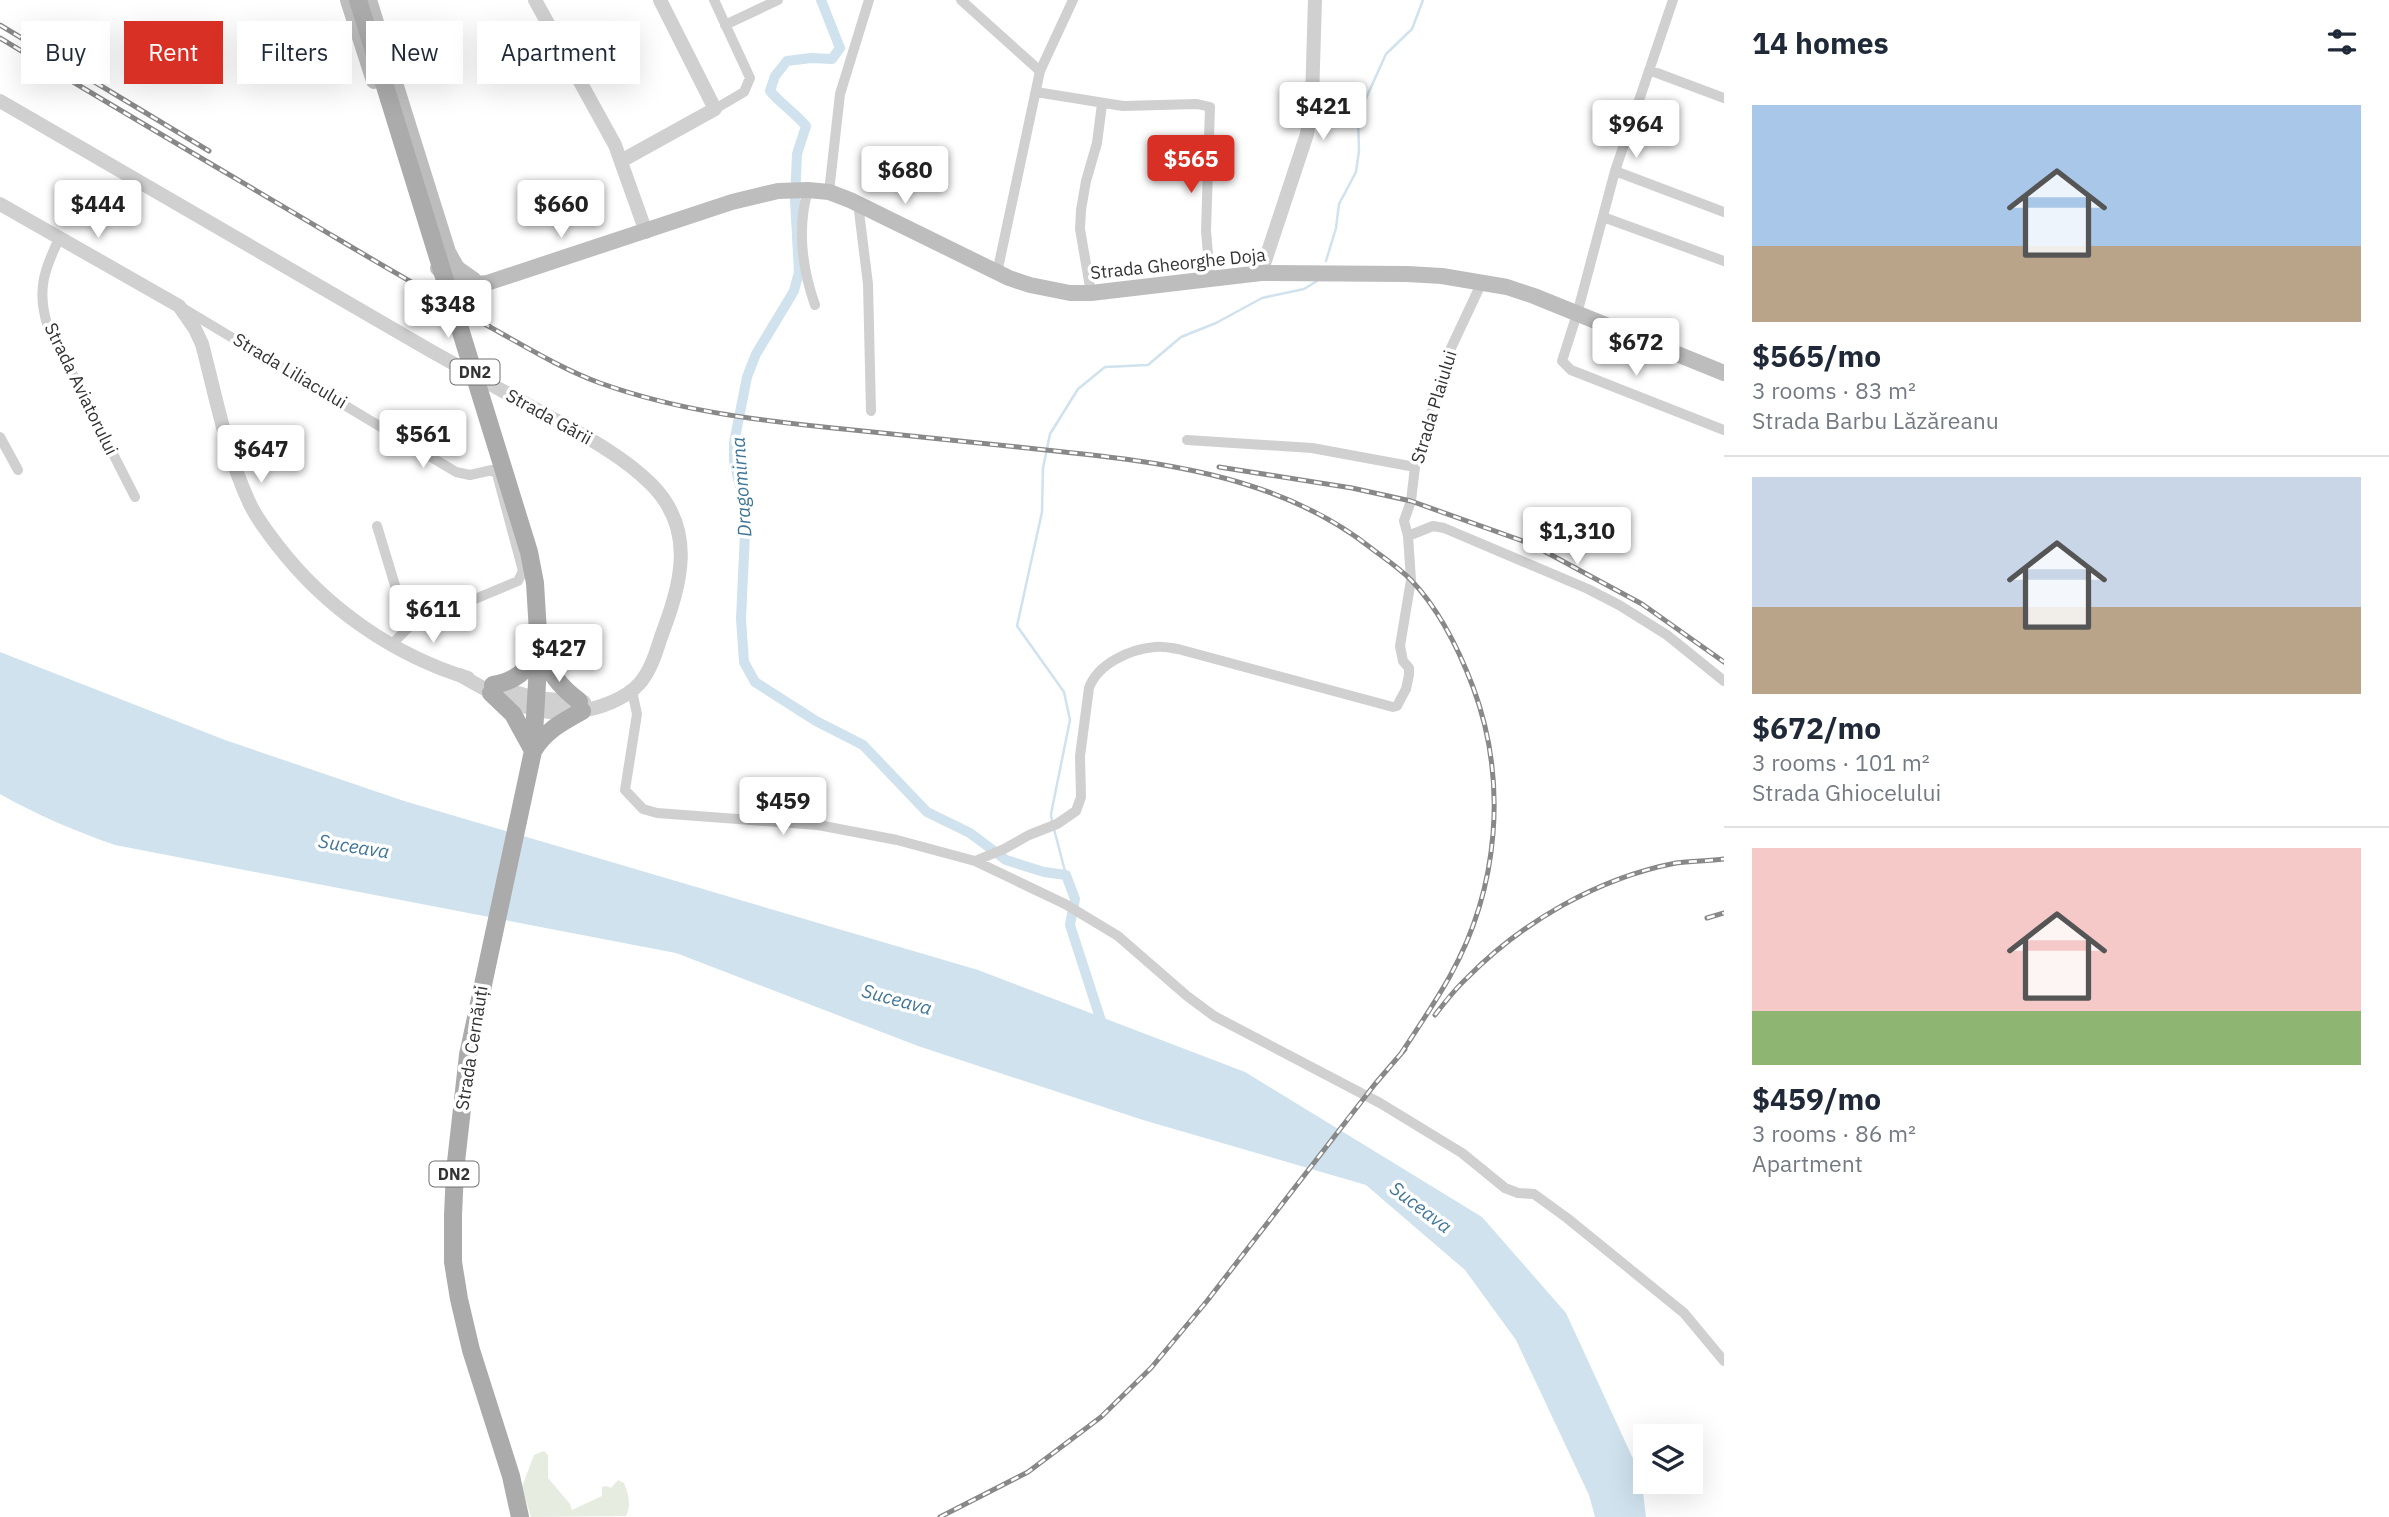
<!DOCTYPE html>
<meta charset="utf-8">
<style>
:root{--surface:#fff;--page:#f6f6f7;--text:#1f2937;--muted:#747a83;--line:#e0e1e3;--accent:#d93025}
body{margin:0;font-family:"IBM Plex Sans",sans-serif;background:var(--page);color:var(--text);height:100vh;display:flex;flex-direction:column;font-size:26px;white-space:nowrap}
*{box-sizing:border-box;margin:0}
p{font-size:23px;color:var(--muted)}
.icon{flex:none;width:38px;height:38px;fill:none;stroke:currentColor;stroke-width:2;stroke-linecap:round;stroke-linejoin:round}
.map{position:relative;flex:1;overflow:hidden}
.sheet{display:flex;flex-direction:column;background:var(--surface);width:665px}
.sheet>*{flex:none}
.top-card{position:absolute;left:21px;top:21px;width:665px;height:63px;display:flex;gap:14px}
.fabs{position:absolute;left:1633px;top:1424px;display:grid;gap:14px}
.fabs a{display:grid;place-items:center;width:70px;height:70px;border-radius:0px;background:var(--surface);box-shadow:0 7px 28px #0002;font-size:35px}
.price{position:absolute;translate:-50% -60px;padding:0 16px;border-radius:7px;background:#fff;color:#222;font-size:23px;line-height:46px;filter:drop-shadow(0 2px 4px #0008)}
.price::after{content:'';position:absolute;left:50%;top:42px;width:21px;height:16px;margin-left:-10px;background:inherit;clip-path:polygon(0 0,100% 0,50% 100%)}
.price.active{background:var(--accent);color:#fff}
ul{padding:0;list-style:none}
li{display:grid;align-content:center;gap:14px;height:371px;padding:0 28px}
li+li{border-top:2px solid var(--line)}
li span{display:grid;place-items:center;height:217px;border-radius:0px;color:#555}
li>.icon{margin-inline-start:auto}
span .icon{width:126px;height:126px;fill:#fffc;stroke-width:1}
li b{font-size:30px}
h2{display:flex;justify-content:space-between;align-items:center;height:84px;padding:0 28px;font-size:30px}
.tag{padding:0 24px;border-radius:0px;background:var(--surface);box-shadow:0 7px 28px #0002;font-size:24px;line-height:63px}
.tag.active{background:var(--accent);color:#fff}
main{display:flex;flex:1;min-height:0}
.map>svg:first-child{display:block}
.green{fill:#e6ecdf}
.water{fill:#cfe2ee}
.lines{fill:none;stroke-linecap:round;stroke-linejoin:round}
.stream{stroke:#cfe2ee;stroke-width:2.5}
.canal{stroke:#cfe2ee;stroke-width:10}
.minor{stroke:#d0d0d0;stroke-width:10}
.tertiary{stroke:#d0d0d0;stroke-width:14}
.secondary{stroke:#bdbdbd;stroke-width:16}
.primary{stroke:#ababab;stroke-width:18}
.rail-casing{stroke:#888;stroke-width:5}
.rail{stroke:#fff;stroke-width:2.5;stroke-dasharray:8;stroke-linecap:butt}
.primary-bridge{stroke:#ababab;stroke-width:18}
.labels{text-anchor:middle;stroke-width:7;stroke-linejoin:round;paint-order:stroke}
.shield{fill:#fff;stroke:#707070;stroke-width:2}
.shield-label{font-size:16px;font-weight:bold;fill:#333}
.street-label{font-size:18px;fill:#333;stroke:#fff}
.water-label{font-size:19px;font-style:italic;fill:#3f7597;stroke:#fff}
</style>
<main>
<div class="map">
<svg width="1724" height="1517" viewBox="0 0 1724 1517">
<rect width="100%" height="100%" fill="#fff"/>
<path class="green" d="M544 1451 548 1455V1478L570 1504 572 1510 602 1496V1487L606 1486 611 1488 618 1480 624 1483C628 1494 632 1504 626 1516L531 1517 522 1487 534 1455Z"/>
<path class="water" d="M0 652 225 740 404 801 978 970 1245 1072 1482 1217 1566 1313 1641 1476 1646 1517H1595L1589 1495 1516 1340 1465 1270 1366 1185 1143 1120 918 1046 676 953 115 845C75 831 37 815 0 794Z"/>
<g class="lines">
<path class="stream" d="M1326 261 1336 228 1339 204 1356 172 1359 151 1358 116 1386 54 1412 29 1423 0
M1052 822 1051 814 1070 720 1064 692 1017 626 1042 512 1043 468 1050 434 1078 389 1105 367 1148 365 1181 337 1216 323 1262 298 1304 289 1317 281
M1054 829 1066 875"/>
<path class="canal" d="M821 0 840 48 832 59 811 58 787 61 775 76 770 91C781 104 795 113 806 126L797 154 795 200 799 272 794 291 756 354 747 377 734 443V461L743 500 745 533 741 619 744 662 755 682 816 721 863 745 927 812 970 833 1006 860 1044 872 1066 875 1075 899 1070 925 1103 1027"/>
<path class="minor" d="M714 0 750 78 744 92 715 109
M961 0 1040 71
M1673 0 1615 171 1577 314 1562 361 1571 370 1724 430
M725 25 778 0
M1649 70 1724 98
M1036 92 1123 106 1197 104 1210 107 1206 231 1210 277
M1615 171 1724 212
M808 190C797 228 802 268 815 305
M829 192 840 94 869 0
M858 203 868 284 871 411
M1603 217 1724 261
M59 239C44 270 37 290 47 324L135 497
M997 273 1040 71 1073 0
M1091 293 1080 229 1081 210 1086 181 1097 143 1102 104
M181 307 456 472 470 475 492 470 497 474 523 571 518 581 410 626 392 644
M0 437 18 470
M1187 440 1312 448 1415 467
M377 526 397 592 410 626
M1408 536 1433 526 1444 528 1588 589 1619 605 1667 635 1724 681
M632 691 637 714 625 790 643 809 657 813 818 825 897 840 975 861 1065 904 1118 936 1187 996 1214 1016 1380 1103 1462 1153 1505 1188 1518 1193 1534 1194 1567 1218 1684 1313 1724 1361
M975 861 1004 849 1029 835 1057 824 1076 811 1081 797 1080 756 1089 688C1098 663 1131 649 1155 647 1162 646 1171 648 1178 649L1393 707 1397 706 1406 689 1409 675V668L1403 661 1400 646 1411 580 1408 536 1404 521 1411 501 1415 467 1451 348 1482 282"/>
<path class="tertiary" d="M535 0 615 145 646 232
M0 101C144 184 287 269 431 351 467 371 503 391 539 411 577 432 620 453 651 484 697 530 681 584 661 637 656 653 650 672 639 684 625 699 600 708 581 711 537 720 496 696 460 675
M621 161 715 109 660 0
M0 204 179 306 195 329 202 344C216 397 226 452 249 502 256 518 268 533 278 546 326 608 393 655 468 678
M1261 273 1307 134 1312 99 1315 0
M491 685 535 698 584 702"/>
<path class="secondary" d="M348 0 374 81
M369 0 448 252 457 268 474 280
M438 268C450 282 470 285 487 283L732 202 778 191 808 190 829 192 850 200 1009 278 1030 285 1070 293H1091L1261 273 1407 274 1442 276 1507 287 1534 296 1724 373"/>
<path class="primary" d="M358 0 389 99
M539 650C549 672 560 687 579 701
M493 685C513 682 528 671 537 652
M491 693 513 714 531 747
M533 751C545 731 562 722 582 711
M520 1517 511 1476 471 1350 459 1299 453 1262V1215L455 1171 468 1055 533 751 539 649"/>
<g class="rail-casing">
<path id="rail" d="M0 25 209 151
M0 38C112 106 225 172 338 239 388 269 439 298 490 327 526 347 562 369 600 383 675 410 754 420 833 428 895 434 957 441 1018 447 1140 460 1271 469 1371 548 1384 558 1399 568 1411 580 1439 609 1459 650 1473 687 1508 781 1499 888 1450 976 1435 1003 1417 1029 1400 1055
M1219 467 1352 488 1411 501 1531 544 1642 604 1724 662
M1707 918 1724 913
M1435 1015C1445 1002 1455 989 1467 978 1522 922 1598 878 1676 863 1691 861 1708 861 1724 859
M940 1517 1028 1472 1101 1417 1151 1368 1207 1301 1375 1084 1405 1049"/>
</g>
<use href="#rail" class="rail"/>
<path class="primary-bridge" d="M389 99 529 552 535 583 539 649"/>
</g>
<g class="labels">
<g class="shield">
<rect x="450.5" y="359.5" width="49" height="25" rx="5"/>
<rect x="429.5" y="1161.5" width="49" height="25" rx="5"/>
</g>
<g class="shield-label">
<text x="475" y="378">DN2</text>
<text x="454" y="1180">DN2</text>
</g>
<g class="street-label">
<text transform="translate(1178 264) rotate(-6)" y="6">Strada Gheorghe Doja</text>
<text transform="translate(290 371) rotate(31)" y="6">Strada Liliacului</text>
<text transform="translate(81 389) rotate(64)" y="6">Strada Aviatorului</text>
<text transform="translate(1434 407) rotate(-73)" y="6">Strada Plaiului</text>
<text transform="translate(549 417) rotate(29)" y="6">Strada Gării</text>
<text transform="translate(472 1048) rotate(-81)" y="6">Strada Cernăuți</text>
</g>
<g class="water-label">
<text transform="translate(741 487) rotate(-94)" y="7">Dragomirna</text>
<text transform="translate(354 846) rotate(9)" y="7">Suceava</text>
<text transform="translate(897 999) rotate(15)" y="7">Suceava</text>
<text transform="translate(1421 1207) rotate(37)" y="7">Suceava</text>
</g>
</g>
</svg>
<div class="fabs">
<a><svg class="icon" aria-label="layers" viewBox="0 0 24 24"><path d="M12 4l9 5-9 5-9-5zM3 14l9 5 9-5"/></svg></a>
</div>
<b class="price" style="left:1323px;top:142px">$421</b>
<b class="price" style="left:1636px;top:160px">$964</b>
<b class="price active" style="left:1191px;top:195px">$565</b>
<b class="price" style="left:905px;top:206px">$680</b>
<b class="price" style="left:98px;top:240px">$444</b>
<b class="price" style="left:561px;top:240px">$660</b>
<b class="price" style="left:448px;top:340px">$348</b>
<b class="price" style="left:1636px;top:378px">$672</b>
<b class="price" style="left:423px;top:470px">$561</b>
<b class="price" style="left:261px;top:485px">$647</b>
<b class="price" style="left:1577px;top:567px">$1,310</b>
<b class="price" style="left:433px;top:645px">$611</b>
<b class="price" style="left:559px;top:684px">$427</b>
<b class="price" style="left:783px;top:837px">$459</b>
<div class="top-card">
<a class="tag">Buy</a>
<a class="tag active">Rent</a>
<a class="tag">Filters</a>
<a class="tag">New</a>
<a class="tag">Apartment</a>
</div>
</div>
<section class="sheet">
<h2>14 homes<svg class="icon" aria-label="filters" viewBox="0 0 24 24"><path d="M4 7h16M4 17h16"/><circle cx="9" cy="7" r="2"/><circle cx="15" cy="17" r="2"/></svg></h2>
<ul>
<li><span style="background:linear-gradient(#a9c7e8 65%,#b9a48a 0)"><svg class="icon" aria-label="home" viewBox="0 0 24 24"><path d="M3 11l9-7 9 7M6 9v11h12V9"/></svg></span><div><b>$565/mo</b><p>3 rooms · 83 m²</p><p>Strada Barbu Lăzăreanu</p></div></li>
<li><span style="background:linear-gradient(#c9d6e8 60%,#b9a48a 0)"><svg class="icon" aria-label="home" viewBox="0 0 24 24"><path d="M3 11l9-7 9 7M6 9v11h12V9"/></svg></span><div><b>$672/mo</b><p>3 rooms · 101 m²</p><p>Strada Ghiocelului</p></div></li>
<li><span style="background:linear-gradient(#f6c9c9 75%,#8fb573 0)"><svg class="icon" aria-label="home" viewBox="0 0 24 24"><path d="M3 11l9-7 9 7M6 9v11h12V9"/></svg></span><div><b>$459/mo</b><p>3 rooms · 86 m²</p><p>Apartment</p></div></li>
</ul>
</section>
</main>
